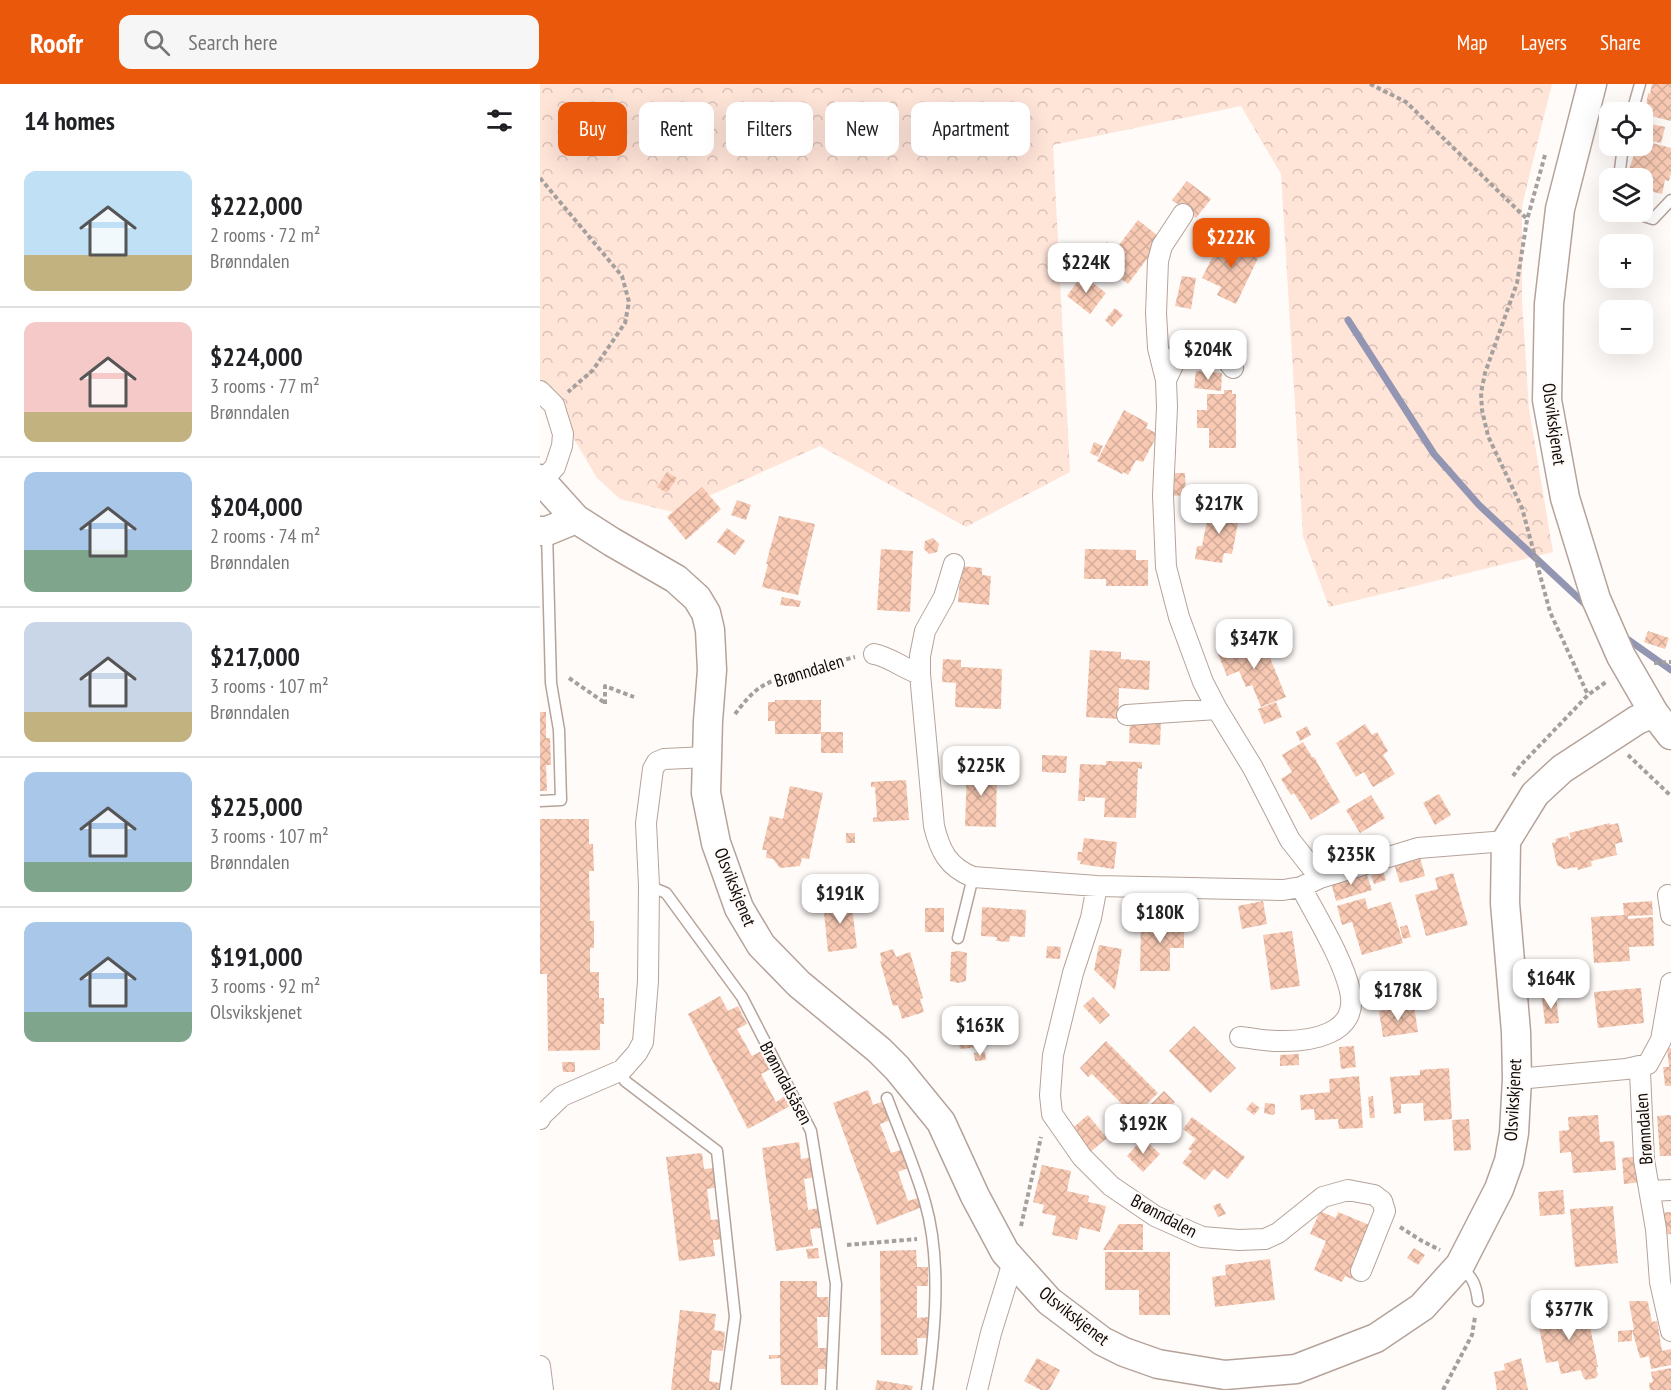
<!DOCTYPE html>
<meta charset="utf-8">
<style>
:root{--surface:#fff;--page:#f6f6f6;--text:#202124;--muted:#757577;--line:#e0e0e0;--accent:#ea580c}
body{margin:0;font-family:"PT Sans Narrow",sans-serif;background:var(--page);color:var(--text);height:100vh;display:flex;flex-direction:column;font-size:22px;white-space:nowrap}
*{box-sizing:border-box;margin:0}
p{font-size:20px;color:var(--muted)}
.icon{flex:none;width:33px;height:33px;fill:none;stroke:currentColor;stroke-width:2;stroke-linecap:round;stroke-linejoin:round}
.map{position:relative;flex:1;overflow:hidden}
.details{display:flex;flex-direction:column;background:var(--surface);width:540px}
.details>*{flex:none}
.banner{position:absolute;left:18px;top:18px;width:570px;height:54px;display:flex;gap:12px}
.fabs{position:absolute;left:1059px;top:18px;display:grid;gap:12px}
.fabs a{display:grid;place-items:center;width:54px;height:54px;border-radius:12px;background:var(--surface);box-shadow:0 6px 24px #0002;font-size:30px}
.price{position:absolute;translate:-50% -51px;padding:0 14px;border-radius:12px;background:#fff;color:#222;font-size:20px;line-height:39px;filter:drop-shadow(0 2px 3px #0008)}
.price::after{content:'';position:absolute;left:50%;top:36px;width:18px;height:14px;margin-left:-9px;background:inherit;clip-path:polygon(0 0,100% 0,50% 100%)}
.price.selected{background:var(--accent);color:#fff}
ul{padding:0;list-style:none}
li{display:flex;align-items:center;gap:18px;height:150px;padding:0 24px}
li+li{border-top:2px solid var(--line)}
li span{display:grid;place-items:center;flex:none;width:168px;height:120px;border-radius:12px;color:#555}
li>.icon{margin-inline-start:auto}
span .icon{width:72px;height:72px;fill:#fffc;stroke-width:1}
li b{font-size:26px}
h2{display:flex;justify-content:space-between;align-items:center;height:72px;padding:0 24px;font-size:26px}
.tag{padding:0 21px;border-radius:12px;background:var(--surface);box-shadow:0 6px 24px #0002;font-size:21px;line-height:54px}
.tag.selected{background:var(--accent);color:#fff}
header{display:flex;align-items:center;gap:36px;box-sizing:border-box;height:84px;padding:0 30px;background:var(--accent);color:#fff}
header strong{font-size:28px}
nav{display:flex;gap:33px;margin-inline-start:auto;font-size:21px}
.search{width:420px;height:54px;background:var(--page);display:flex;align-items:center;gap:15px;box-sizing:border-box;padding:0 21px;border-radius:12px;color:var(--muted);font-size:22px}
main{display:flex;flex:1;min-height:0}
.map>svg:first-child{display:block}
.forest{fill:url(#forest-crowns)}
.lines{fill:none;stroke-linecap:round;stroke-linejoin:round}
.stream{stroke:#9296b3;stroke-width:7}
.building{fill:url(#building-cross-hatch)}
.service-casing{stroke:#b5a39a;stroke-width:13}
.minor-casing{stroke:#b5a39a;stroke-width:22}
.secondary-casing{stroke:#b5a39a;stroke-width:31}
.path{stroke:#a5a09e;stroke-width:4;stroke-dasharray:4.5 3;stroke-linecap:butt}
.service{stroke:#fff;stroke-width:10}
.minor{stroke:#fff;stroke-width:20}
.secondary{stroke:#fff;stroke-width:28}
.labels{text-anchor:middle;stroke-width:4.5;stroke-linejoin:round;paint-order:stroke}
.street-label{font-size:18px;fill:#110b08;stroke:#fffbf9}
</style>
<header>
<strong>Roofr</strong>
<div class="search"><svg class="icon" aria-label="search" viewBox="0 0 24 24"><circle cx="10" cy="10" r="6"/><path d="M15 15l6 6"/></svg>Search here</div>
<nav><a>Map</a><a>Layers</a><a>Share</a></nav>
</header>
<main>
<section class="details">
<h2>14 homes<svg class="icon" aria-label="filters" viewBox="0 0 24 24"><path d="M4 7h16M4 17h16"/><circle cx="9" cy="7" r="2"/><circle cx="15" cy="17" r="2"/></svg></h2>
<ul>
<li><span style="background:linear-gradient(#bfe0f5 70%,#c2b280 0)"><svg class="icon" aria-label="home" viewBox="0 0 24 24"><path d="M3 11l9-7 9 7M6 9v11h12V9"/></svg></span><div><b>$222,000</b><p>2 rooms · 72 m²</p><p>Brønndalen</p></div></li>
<li><span style="background:linear-gradient(#f6c9c9 75%,#c2b280 0)"><svg class="icon" aria-label="home" viewBox="0 0 24 24"><path d="M3 11l9-7 9 7M6 9v11h12V9"/></svg></span><div><b>$224,000</b><p>3 rooms · 77 m²</p><p>Brønndalen</p></div></li>
<li><span style="background:linear-gradient(#a9c7e8 65%,#7fa58c 0)"><svg class="icon" aria-label="home" viewBox="0 0 24 24"><path d="M3 11l9-7 9 7M6 9v11h12V9"/></svg></span><div><b>$204,000</b><p>2 rooms · 74 m²</p><p>Brønndalen</p></div></li>
<li><span style="background:linear-gradient(#c9d6e8 75%,#c2b280 0)"><svg class="icon" aria-label="home" viewBox="0 0 24 24"><path d="M3 11l9-7 9 7M6 9v11h12V9"/></svg></span><div><b>$217,000</b><p>3 rooms · 107 m²</p><p>Brønndalen</p></div></li>
<li><span style="background:linear-gradient(#a9c7e8 75%,#7fa58c 0)"><svg class="icon" aria-label="home" viewBox="0 0 24 24"><path d="M3 11l9-7 9 7M6 9v11h12V9"/></svg></span><div><b>$225,000</b><p>3 rooms · 107 m²</p><p>Brønndalen</p></div></li>
<li><span style="background:linear-gradient(#a9c7e8 75%,#7fa58c 0)"><svg class="icon" aria-label="home" viewBox="0 0 24 24"><path d="M3 11l9-7 9 7M6 9v11h12V9"/></svg></span><div><b>$191,000</b><p>3 rooms · 92 m²</p><p>Olsvikskjenet</p></div></li>
</ul>
</section>
<div class="map">
<svg width="1131" height="1306" viewBox="0 0 1131 1306">
<defs>
<pattern id="forest-crowns" width="20" height="18" patternUnits="userSpaceOnUse" patternTransform="scale(1.5)"><rect width="20" height="18" fill="#ffe4d8"/><path d="M2 6a3 3 0 1 1 6 0M12 15a3 3 0 1 1 6 0" fill="none" stroke="#dac2b8"/></pattern>
<pattern id="building-cross-hatch" width="8" height="8" patternUnits="userSpaceOnUse" patternTransform="scale(1.5)"><rect width="8" height="8" fill="#f8cab4"/><path d="M0 0l8 8M0 8l8-8" fill="none" stroke="#d4ac99"/></pattern>
</defs>
<rect width="100%" height="100%" fill="#fffbf9"/>
<path class="forest" d="M0 0H1012L982 122V217L989 325 1013 468 789 523 763 452 741 90 701 22 513 61 530 388 426 443 280 362 133 428 80 415 57 394 14 321 0 307Z"/>
<g class="lines">
<path class="stream" d="M808 236 894 370 939 421 1047 522
M1083 552 1131 586"/>
</g>
<path class="building" d="M1112 0H1131V37L1111 32 1113 25 1106 23 1108 9 1110 10Z
M1111 40 1125 43 1121 59 1107 56Z
M1105 57 1131 64V88L1129 97 1125 96 1122 110 1102 105V94H1088L1090 89 1088 88 1097 62 1103 64Z
M647 97 671 115 656 134 632 116Z
M598 136 622 155 588 200 563 182Z
M683 152 720 170 696 220 677 211 681 203 662 194Z
M567 158 573 163 567 172 560 166Z
M542 191 566 209 550 230 527 212Z
M642 192 656 194 651 225 635 222Z
M575 224 583 231 572 243 565 236Z
M656 287 682 289 681 307 654 304Z
M684 306H692V310H696V364H669V344H657V326H667V310H684Z
M584 326 608 339 606 344 618 350 603 378 596 376 588 391 583 388 582 390 557 377Z
M554 358 563 362 558 373 550 369Z
M127 388 137 394 127 409 117 403Z
M631 389H645L646 411 632 412Z
M162 403 181 425 146 456 127 433Z
M197 416 211 421 206 436 191 431Z
M670 422 700 428 692 470 684 469 682 479 655 475 657 462H662Z
M239 432 275 440 258 511 222 503 228 480H226Z
M187 444 205 457 195 471 177 458Z
M393 454 399 460 397 468 389 470 384 465 385 457Z
M341 465 373 467 370 528 337 526Z
M545 465 596 466V476H608V502H566V495H544Z
M421 482 442 484V491L451 492 449 521 418 518Z
M242 513 261 517 259 523 240 521Z
M1108 547 1129 554 1125 565 1104 558Z
M721 552 746 613 721 623 712 601 706 603 699 587 687 592 678 570Z
M550 566 581 568V575L610 577 609 606 579 604 578 635 546 633Z
M403 575 421 576V583L462 585 461 625 415 623 416 599 402 598Z
M235 616H281V648H303V669H281V650H235V637H228V618H235Z
M736 618 742 633 724 640 718 625Z
M0 628H6V654H10L11 681H6L7 707H0Z
M590 636 621 637 620 661 589 659Z
M825 640 832 651 837 648 848 667 843 671 855 690 833 703 824 688 816 693 796 659Z
M767 642 771 651 760 657 756 648Z
M763 658 772 673H774L800 718 771 736 754 709 751 711 741 695 752 688 742 671Z
M502 671 527 672 526 689 502 688Z
M566 677 602 678V685L598 684 596 734 564 733 565 714 545 713V717H538L540 680 566 681Z
M427 683 457 684 456 743 425 742Z
M366 696 369 736 333 738V734L337 733 335 703H331V698Z
M250 702 283 709 269 775 262 774 260 782 240 784 233 775 226 774 227 766H222L230 732 243 735Z
M899 710 911 731 895 741 883 719Z
M831 711 845 734 820 749 806 726Z
M0 735H49V760H53L54 787H49L50 837H54V864H50V888H59V914H64V940H60V966L8 967 7 890H0Z
M1070 739V741L1078 739 1083 758 1075 760 1077 771 1051 777 1052 782 1038 786 1037 783 1024 785 1017 781 1012 759 1016 758 1015 755 1028 752 1029 755H1031L1029 749Z
M306 749H315V759H306Z
M544 754 577 758 574 785 540 780 541 777 537 776 538 768H542Z
M880 773 885 792 860 799 854 780Z
M843 787 846 796 834 800 831 791Z
M826 788 832 806 796 817 791 798Z
M913 789 928 841 886 852 875 811 898 805 895 794Z
M825 814 828 825 851 818 863 859 822 871 812 838 802 841 797 822Z
M311 815 317 864 288 868 283 818Z
M723 817 727 840 702 845 698 822Z
M1112 817 1113 831 1088 832V835L1113 833 1114 862 1089 863 1090 877 1054 879 1051 833 1084 831 1083 819Z
M442 823 486 826 485 853 470 852 469 858 456 857 457 853 441 852Z
M385 824H404V848H385Z
M601 836 644 838V864H630V887H600Z
M867 841 871 853 863 855 860 843Z
M752 847 760 902 731 906 723 851Z
M559 861 582 865 575 906 554 886Z
M507 862 521 863 520 875 506 874Z
M353 865 356 873 370 868 383 914 380 915 384 928 362 935 358 921 353 922 340 877H342L340 869Z
M419 867 427 869 426 897 418 899 410 897 411 868Z
M1101 904 1104 939 1058 944 1054 908Z
M180 912 188 927 198 922 207 940 197 945 212 972 221 967 231 985 221 990 236 1018 245 1012 250 1022 208 1045 148 930Z
M553 913 570 931 560 940 543 922Z
M1016 913 1019 939 1005 940 1002 914Z
M874 922 878 948 843 953 839 927Z
M425 929 426 933 444 931 448 962 420 965 418 952 410 953 408 933 418 932 421 934 420 930Z
M654 942 696 984 670 1009 629 967Z
M566 957 618 1009 592 1035 583 1026 586 1024 552 990 548 993 540 984Z
M814 962 816 983 801 985 799 963Z
M1127 964H1131V1002H1125L1123 983H1129Z
M445 968 446 976 435 977 434 969Z
M759 970V981L740 982V971Z
M22 978H35V988H23Z
M909 984 912 1035 884 1037 883 1019 861 1020V1029L854 1030 850 993 880 991V986Z
M819 992 823 1044 799 1045 798 1035 775 1036 774 1025 761 1026 760 1011 790 1008 789 995Z
M328 1006 333 1021 344 1017 351 1036 340 1040 351 1069 361 1066 368 1084 358 1088 368 1117 378 1114 382 1123 337 1141 293 1019Z
M624 1007 635 1018 613 1041 601 1030Z
M833 1012 835 1034H830L828 1013Z
M712 1018 720 1024 714 1031 706 1025Z
M725 1019 735 1020V1029L733 1031 724 1029Z
M548 1031 567 1054 549 1069 529 1047Z
M1058 1031 1060 1058 1074 1057 1076 1086 1033 1089 1031 1068 1020 1069 1019 1047 1029 1046 1028 1033Z
M1131 1031V1072H1120L1117 1032Z
M652 1033 705 1073 688 1095 674 1085 665 1096 642 1079 652 1067 648 1065 656 1055 643 1045Z
M929 1035 931 1066 914 1067 912 1036Z
M603 1054 620 1070 603 1088 587 1072Z
M259 1058 261 1075 272 1073 275 1093 264 1095 266 1110 268 1126 279 1124 281 1144 270 1145 273 1162 236 1167 222 1064Z
M162 1069 164 1085 175 1084 178 1103 167 1105 169 1121 171 1136 182 1135 184 1155 173 1156 175 1172 139 1177 126 1073Z
M1100 1072 1102 1098 1084 1100 1082 1074Z
M502 1081 531 1087 527 1107 549 1112 548 1118 566 1122 560 1148 540 1143 537 1156 512 1151 516 1132 502 1129 504 1121 493 1118Z
M1023 1106 1025 1130 1000 1132 998 1108Z
M680 1119 686 1130 678 1133 673 1122Z
M1073 1122 1078 1179 1035 1183 1030 1125Z
M780 1127 796 1134 798 1128 832 1142 819 1173 811 1171 825 1177 817 1197 805 1192 802 1198 774 1186 786 1157 770 1150Z
M1131 1128V1150L1120 1151 1118 1129Z
M579 1140H603V1166H563Z
M278 1164 279 1174 268 1175 266 1165Z
M874 1164 885 1171 878 1181 867 1174Z
M376 1166 377 1183H388V1202H377V1234L389 1233V1254H377L378 1271H341L340 1167Z
M565 1168H630V1231H599V1206H565Z
M730 1175 735 1216 675 1223 672 1193 686 1191 685 1181Z
M240 1197H277V1213H288V1233H277L278 1264H288L289 1285H278V1301H241L240 1274 229 1275V1271H240Z
M1089 1217H1106L1108 1218 1112 1238 1117 1237 1122 1267 1131 1265V1281L1111 1285 1109 1272 1100 1274 1092 1246H1094Z
M1046 1222 1058 1283H1056L1058 1291 1056 1294 1046 1296 1043 1293 1041 1286 1021 1290 1018 1277 1006 1279 997 1232Z
M140 1226 176 1230 174 1246 185 1248 183 1267 172 1266 169 1297 180 1299 179 1306H131Z
M1092 1246V1257L1078 1258V1247Z
M497 1274 520 1286 509 1306H501L484 1297Z
M981 1274 988 1306H957L954 1288 965 1286 964 1280Z
M1131 1284V1306H1110L1109 1299 1113 1298 1111 1288Z
M337 1296 373 1302 372 1306H335Z"/>
<g class="lines">
<g class="service-casing">
<path id="service" d="M1092 28 1100 0
M1079 94 1083 62
M1092 128 1113 135 1131 116
M0 717 21 716 19 646 11 599 7 448
M109 802 126 809 202 913 271 1047 296 1200 291 1306
M418 854 433 793
M82 986 85 997 177 1067 195 1233 185 1306
M347 1014C360 1049 375 1083 385 1118 402 1177 395 1247 387 1306
M920 1182C933 1194 936 1200 938 1217"/>
</g>
<g class="minor-casing">
<path id="minor" d="M643 130 622 162 618 177 616 229 618 264 626 296 627 323 623 411 626 483 639 533 663 598 677 625 713 684 750 756 780 794
M626 296 639 268C662 264 679 263 693 284
M0 307 14 321 23 350 22 362 15 383 2 397
M414 480 404 513 385 547 380 572V590L394 742C400 767 408 783 433 793L557 802 743 806 761 803 780 794 878 764 966 757
M334 570C350 573 364 585 380 590
M587 631 677 625
M557 802 551 834 533 889 513 971 510 1011 512 1030 542 1073 571 1102 615 1132 662 1153 699 1156 725 1155 738 1149 783 1113 808 1106 834 1111 842 1117 845 1127 821 1187
M1128 811 1131 831
M700 953C712 954 725 957 737 957 769 958 820 951 810 907 803 875 776 832 761 803
M1097 983 1100 988 1104 1076 1116 1145 1120 1198 1131 1247
M977 995 1086 985 1108 980 1121 956 1131 899
M0 1035 2 1031 22 1012 82 986 97 969 103 958 108 897 109 802 106 739 113 685 117 678 124 675 167 673
M1110 1107 1131 1106
M0 1282 3 1306
M437 1306 451 1249 473 1178"/>
</g>
<g class="secondary-casing">
<path id="secondary" d="M1052 0 1020 125 1009 220 1007 316 1025 414 1056 515 1081 572 1114 629 1131 651
M0 395 36 435 72 458 136 495 157 514 166 529 170 546 172 586 168 637 166 709 176 759 199 824 221 861 259 900 339 966 357 984 401 1038 435 1112 465 1168 509 1217 562 1257 584 1268 618 1280 685 1291 756 1285 836 1254 882 1223 920 1181 959 1105 969 1077 974 1049 977 995 976 948 965 819 966 757 995 710 1022 685 1097 636 1114 629
M0 447H7L36 435"/>
</g>
<path class="path" d="M830 0 866 18 987 135
M1005 71 987 136 977 199 945 289 941 309 942 326 948 352 982 424 1010 528 1048 611
M0 94 82 192 89 218 85 239 53 286 28 308
M1114 579 1131 578
M29 594 65 619
M65 620V602L94 613
M195 630C203 620 211 609 221 603 249 586 285 581 315 573
M1088 671 1131 712
M973 692 980 682 1048 611 1066 598
M481 1142 501 1053
M860 1143 882 1157 900 1166
M307 1161 377 1155
M903 1306 932 1251 935 1233"/>
<use href="#service" class="service"/>
<use href="#minor" class="minor"/>
<use href="#secondary" class="secondary"/>
</g>
<g class="labels">
<g class="street-label">
<text transform="translate(1014 340) rotate(82)" y="6">Olsvikskjenet</text>
<text transform="translate(269 587) rotate(-17)" y="6">Brønndalen</text>
<text transform="translate(195 803) rotate(68)" y="6">Olsvikskjenet</text>
<text transform="translate(246 999) rotate(62)" y="6">Brønndalsåsen</text>
<text transform="translate(973 1016) rotate(-87)" y="6">Olsvikskjenet</text>
<text transform="translate(1104 1045) rotate(-94)" y="6">Brønndalen</text>
<text transform="translate(624 1132) rotate(28)" y="6">Brønndalen</text>
<text transform="translate(534 1232) rotate(38)" y="6">Olsvikskjenet</text>
</g>
</g>
</svg>
<div class="fabs">
<a><svg class="icon" aria-label="locate" viewBox="0 0 24 24"><circle cx="12" cy="12" r="6"/><path d="M12 2v4M12 18v4M2 12h4M18 12h4"/></svg></a>
<a><svg class="icon" aria-label="layers" viewBox="0 0 24 24"><path d="M12 4l9 5-9 5-9-5zM3 14l9 5 9-5"/></svg></a>
<a>+</a>
<a>−</a>
</div>
<b class="price selected" style="left:691px;top:185px">$222K</b>
<b class="price" style="left:546px;top:210px">$224K</b>
<b class="price" style="left:668px;top:297px">$204K</b>
<b class="price" style="left:679px;top:451px">$217K</b>
<b class="price" style="left:714px;top:586px">$347K</b>
<b class="price" style="left:441px;top:713px">$225K</b>
<b class="price" style="left:811px;top:802px">$235K</b>
<b class="price" style="left:300px;top:841px">$191K</b>
<b class="price" style="left:620px;top:860px">$180K</b>
<b class="price" style="left:1011px;top:926px">$164K</b>
<b class="price" style="left:858px;top:938px">$178K</b>
<b class="price" style="left:440px;top:973px">$163K</b>
<b class="price" style="left:603px;top:1071px">$192K</b>
<b class="price" style="left:1029px;top:1257px">$377K</b>
<div class="banner">
<a class="tag selected">Buy</a>
<a class="tag">Rent</a>
<a class="tag">Filters</a>
<a class="tag">New</a>
<a class="tag">Apartment</a>
</div>
</div>
</main>
